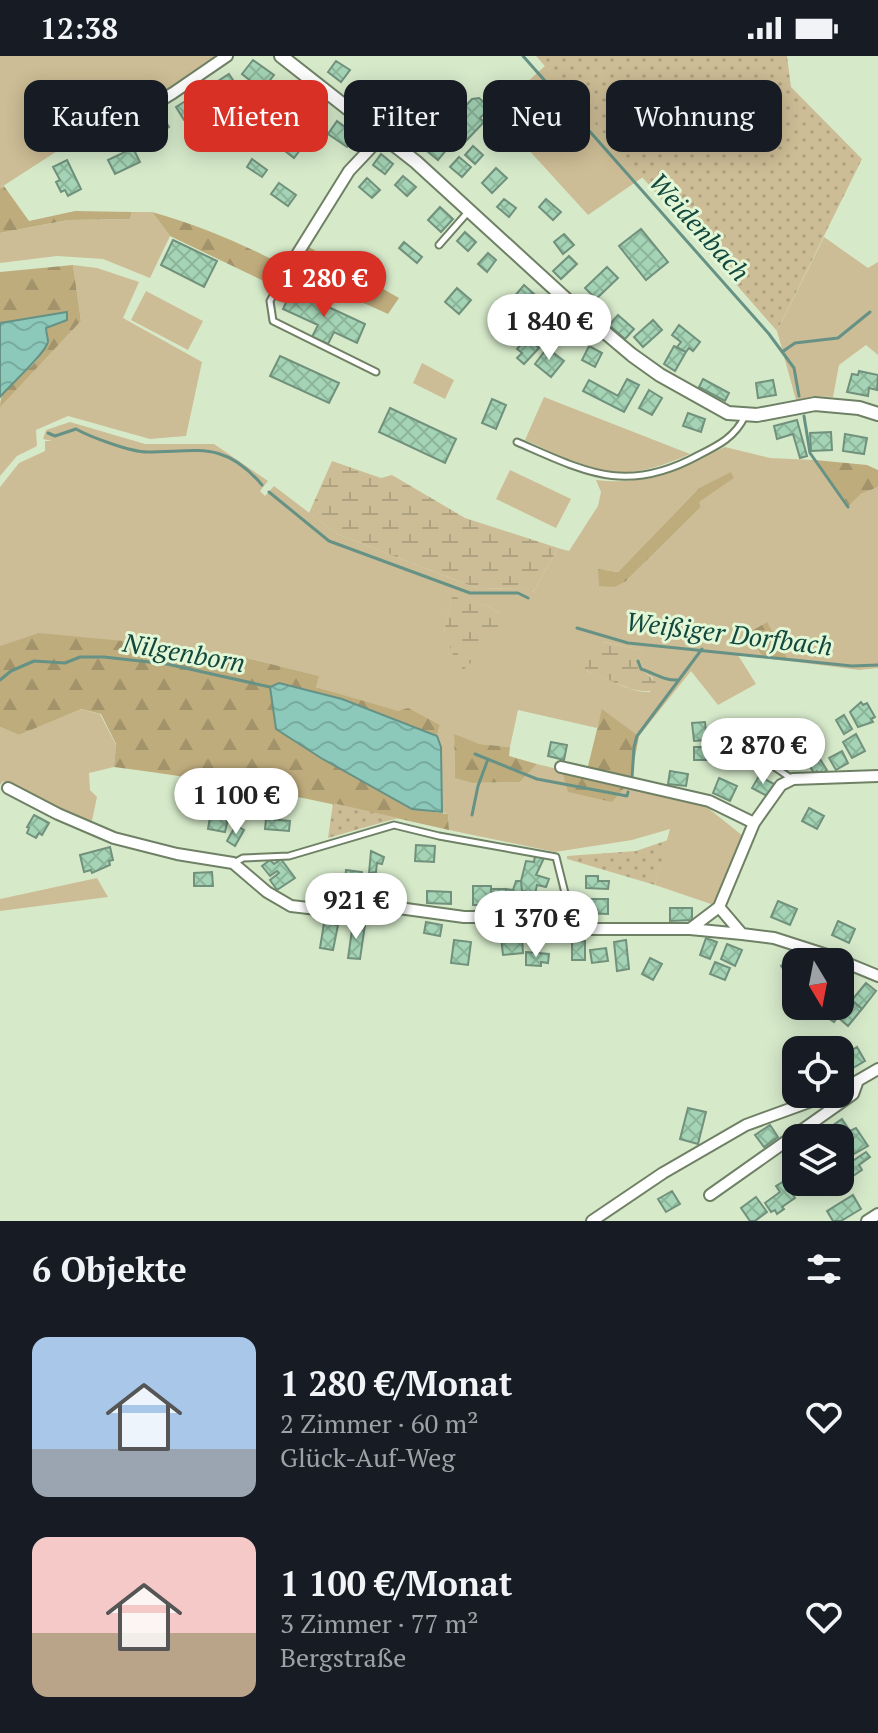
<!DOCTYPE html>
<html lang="de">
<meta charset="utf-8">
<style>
:root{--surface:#171b24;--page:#242831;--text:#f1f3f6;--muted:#9ea1a6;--accent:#d93025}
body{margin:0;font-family:"PT Serif",serif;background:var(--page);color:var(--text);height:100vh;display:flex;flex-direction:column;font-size:30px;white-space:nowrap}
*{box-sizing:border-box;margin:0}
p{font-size:26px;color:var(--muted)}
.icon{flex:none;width:44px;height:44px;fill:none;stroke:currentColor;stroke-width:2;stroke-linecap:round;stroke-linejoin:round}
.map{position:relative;height:1165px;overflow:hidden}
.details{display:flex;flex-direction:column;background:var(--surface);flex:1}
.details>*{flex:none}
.guide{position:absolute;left:24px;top:24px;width:830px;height:72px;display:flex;gap:16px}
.needle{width:52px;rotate:170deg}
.buttons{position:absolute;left:782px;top:892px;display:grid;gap:16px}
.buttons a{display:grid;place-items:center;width:72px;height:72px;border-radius:16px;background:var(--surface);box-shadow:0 4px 20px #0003;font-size:40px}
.price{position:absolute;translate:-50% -68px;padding:0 18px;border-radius:28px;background:#fff;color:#222;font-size:26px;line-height:52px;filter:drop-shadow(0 2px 4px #0008)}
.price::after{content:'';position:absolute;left:50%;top:48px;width:24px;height:18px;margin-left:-12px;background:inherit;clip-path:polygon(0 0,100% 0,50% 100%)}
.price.current{background:var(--accent);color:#fff}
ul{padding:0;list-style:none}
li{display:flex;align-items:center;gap:24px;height:200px;padding:0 32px}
li span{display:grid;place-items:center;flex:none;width:224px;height:160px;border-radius:16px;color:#555}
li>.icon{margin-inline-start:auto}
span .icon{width:96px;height:96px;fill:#fffc;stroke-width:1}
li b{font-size:34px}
h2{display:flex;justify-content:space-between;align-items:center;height:96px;padding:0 32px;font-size:34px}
.pill{padding:0 28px;border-radius:16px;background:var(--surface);box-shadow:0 4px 20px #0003;font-size:28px;line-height:72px}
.pill.current{background:var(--accent);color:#fff}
.status{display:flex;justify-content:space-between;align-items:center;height:56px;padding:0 40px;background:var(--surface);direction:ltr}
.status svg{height:22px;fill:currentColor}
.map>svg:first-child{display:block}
.grass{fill:#cdbd96;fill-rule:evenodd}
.forest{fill:url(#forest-firs)}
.wetland{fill:url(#wetland-marsh)}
.park{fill:url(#park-dots)}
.water{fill:url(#water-waves);stroke:#669286;stroke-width:2}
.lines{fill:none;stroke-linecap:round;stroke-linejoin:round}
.stream{stroke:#669286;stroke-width:3}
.building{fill:url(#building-cross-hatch);stroke:#71917c;stroke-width:2}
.service-casing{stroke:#6f8165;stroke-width:9}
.minor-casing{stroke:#6f8165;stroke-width:14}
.tertiary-casing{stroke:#6f8165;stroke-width:16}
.service{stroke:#fff;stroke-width:5}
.minor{stroke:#fff;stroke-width:10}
.tertiary{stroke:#fff;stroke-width:12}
.labels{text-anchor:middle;stroke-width:6;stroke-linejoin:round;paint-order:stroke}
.water-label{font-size:26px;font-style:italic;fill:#12483e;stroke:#e3f7d7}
</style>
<div class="status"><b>12:38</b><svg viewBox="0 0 49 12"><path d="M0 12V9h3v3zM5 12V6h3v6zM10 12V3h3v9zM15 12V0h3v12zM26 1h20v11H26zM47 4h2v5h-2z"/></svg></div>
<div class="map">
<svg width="878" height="1165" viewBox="0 0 878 1165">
<defs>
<pattern id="forest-firs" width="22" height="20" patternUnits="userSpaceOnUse" patternTransform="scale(2)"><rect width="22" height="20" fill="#bfac7d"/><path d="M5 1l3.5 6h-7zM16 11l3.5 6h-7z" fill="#a3936b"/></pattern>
<pattern id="wetland-marsh" width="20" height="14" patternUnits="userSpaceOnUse" patternTransform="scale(2)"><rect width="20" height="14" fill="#cdbd96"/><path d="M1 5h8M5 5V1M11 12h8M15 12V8" fill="none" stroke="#afa280"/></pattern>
<pattern id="park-dots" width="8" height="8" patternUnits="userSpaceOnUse" patternTransform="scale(2)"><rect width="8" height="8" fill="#cdbd96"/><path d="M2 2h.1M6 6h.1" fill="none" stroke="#afa280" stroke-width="1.8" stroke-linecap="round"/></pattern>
<pattern id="water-waves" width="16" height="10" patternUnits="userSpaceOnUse" patternTransform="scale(2)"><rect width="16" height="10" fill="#8cc9bb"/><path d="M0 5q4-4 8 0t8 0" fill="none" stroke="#78ac9f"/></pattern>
<pattern id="building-cross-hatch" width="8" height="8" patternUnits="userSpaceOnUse" patternTransform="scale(2)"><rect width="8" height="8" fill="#a4d4b5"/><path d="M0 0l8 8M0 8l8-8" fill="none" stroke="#8cb59a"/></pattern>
</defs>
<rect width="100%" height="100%" fill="#d6eaca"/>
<path class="grass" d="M0 0H221L89 88 62 92 0 132Z
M545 10 643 121 588 159 494 56Z
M132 156H152L170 180 150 222 103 203 57 200 0 207V177L68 164 130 163Z
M824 181 868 212 878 206V299L866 289 839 309 833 341 814 340 796 344 777 275Z
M73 209 97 212 139 226 123 262 202 306 186 380 150 383 68 360 36 374 37 390 17 400 0 420V350L81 265Z
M146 235 203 265 188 294 131 264Z
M422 307 454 324 445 343 413 327Z
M544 341 690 398C616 431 594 415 525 384Z
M70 366 145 388H214L268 425 260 435 265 440 274 430 337 478 479 533 525 532 533 536 558 492 569 495 598 450 601 436 596 424C650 430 678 413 725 391L770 402 815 404 849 450 861 438 878 431V612L859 614 789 605 766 567 748 577 763 602 738 599 756 628 718 649 691 615 639 680 603 654 597 672 518 654 510 691 480 688 454 679 455 721 472 727 520 726 537 708 703 748 743 780 714 849 655 829 670 773 632 784 555 796 449 774 448 758 442 756 441 691 437 680 440 669 316 631 318 620 228 597 224 611 134 586 0 590V431L19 407 45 395V385H52L43 383 46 374ZM731 417 733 422 698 446 701 451 626 525 598 513 618 516 699 432ZM452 541 488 550 500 558 444 575ZM603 586 642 594 638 602 646 617 653 622 650 636C629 637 607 621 586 615Z
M510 414 571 443 556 472 496 443Z
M80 653 100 658 116 689 114 711 89 717 90 734 97 741 91 769 3 725 0 729V671L19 679Z
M97 822 108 841 0 855V843Z"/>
<path class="forest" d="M4 130 29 165 75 155 132 156 130 163 68 164 0 177V132Z
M152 156C198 169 241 187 283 209L272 229 170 180Z
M307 190 399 242 388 258 293 215Z
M73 209 81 265 0 351C0 325 31 318 40 299 44 292 44 281 46 272L67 264 66 256 0 267V216Z
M815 404 867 409 878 414V431L861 438 849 450Z
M731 416 734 422 699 446 701 451 626 525 615 531 599 530 598 513 618 516 699 432Z
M767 566 789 605 763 602 748 577Z
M39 577 134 586 224 611 227 597 319 620 316 631 398 655 408 652 440 669 437 680 342 643 279 627 276 673 321 702 412 753 448 758 449 774C338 748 227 725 114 711L116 688 101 658 81 653 19 679 0 671V590Z
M602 653 639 680 631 722 587 714Z
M454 678 480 688 510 691 509 700 537 708 520 726 472 727 455 722Z
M562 715 626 730 612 746 568 736Z"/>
<path class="wetland" d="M332 405 381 422 392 419 465 462 558 492 533 536 525 532 479 533 337 478 309 457Z
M452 540 488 550 500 558 502 571 491 587 460 617 444 575Z
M602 586 643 594 638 602 646 617 658 628 657 633C638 642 606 621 586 615L583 606 588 597Z"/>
<path class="park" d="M536 0H787L791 31 862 103 777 275Z
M333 747 398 762 328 782Z
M668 784 655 829 567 803V800L636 795Z"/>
<path class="water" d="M67 256V264L46 272C46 277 48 281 48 286 45 298 10 329 0 341V267Z
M279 627 342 643 437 680 441 691 442 756 412 753 321 702 276 673 270 631Z"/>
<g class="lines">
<path class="stream" d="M523 0 769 278 794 312 799 340
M782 296 795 287 838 282 870 256
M804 360 810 397 848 451
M48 377 55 380 76 373C90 381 131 396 147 396 198 396 224 384 262 429
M269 436 329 485 470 537H518L528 542
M577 572 628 587 852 610 878 609
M638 605 641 613C654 617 665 625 678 624
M0 624 11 615 34 605 65 607 80 601H104L167 608 270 631
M475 698 537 723 627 740 628 736
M632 722 634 691 637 680 702 593
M472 759 478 730 488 703"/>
</g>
<path class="building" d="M253 4 274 19 262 34 242 18Z
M336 5 350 14 341 26 328 16Z
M229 18 239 33 219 46 209 31Z
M378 30 388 39 373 56 363 48Z
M297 36 317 50 307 64 288 50Z
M195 39 204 52 184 64 176 51Z
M479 42 487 49 486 56 480 62 484 66 463 88 455 80 459 75 454 70 461 62V55L472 43Z
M163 61 169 71 150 84 144 74Z
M337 65 356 79 347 91 328 78Z
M420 69 430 78 421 90 410 81Z
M430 78 447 93 438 104 421 90Z
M294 83 303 90 294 102 285 95Z
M473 90 483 99 475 108 465 99Z
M133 92 140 106 115 118 108 104Z
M381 98 393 108 385 118 373 109Z
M459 101 471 111 462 121 450 111Z
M252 103 267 114 262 121 247 111Z
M67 104 81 133 68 140 65 134 61 136 56 126 60 124 53 111Z
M496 112 507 122 492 137 482 127Z
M403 120 416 131 407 140 395 129Z
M367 122 380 134 372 142 359 131Z
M279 127 296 139 288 150 271 138Z
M504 143 516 152 509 161 497 151Z
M546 143 561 156 553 164 539 151Z
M440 151 453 163 441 176 428 164Z
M641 173 668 206 646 224 619 190Z
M465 176 476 186 468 195 457 185Z
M564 178 574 189 563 198 554 186Z
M173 184 217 205 204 231 161 209Z
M404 186 422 201 417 207 399 192Z
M488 197 496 204 487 216 478 208Z
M569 200 577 208 561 223 553 215Z
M607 211 618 222 596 243 585 232Z
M524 229 533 237 523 249 514 241Z
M457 232 471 244 459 258 445 246Z
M292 234 365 268 357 287 334 276 328 288 312 281 318 269 283 253Z
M533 237 541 244 531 256 523 249Z
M618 259 634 273 625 283 609 269Z
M653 264 662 274 643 291 634 281Z
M679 269 700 286 693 295 689 292 686 296 677 291 681 286 672 279Z
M533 276 540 283 535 288 539 292 524 308 517 302 522 297 517 293Z
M589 290 602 297 595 311 582 304Z
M674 290 686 296 675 315 664 308Z
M547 292 564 305 551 321 535 308Z
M280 300 339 327 329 347 270 320Z
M859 315 878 319 877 334 869 332 868 340 847 336 852 318 858 319Z
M627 323 639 329 624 356 583 335 589 324 618 340Z
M703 323 729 337 725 345 699 331Z
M773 324 776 339 758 342 756 327Z
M649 334 662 342 652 359 639 352Z
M492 343 506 349 496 373 482 367Z
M390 352 456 383 445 407 379 376Z
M688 357 705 363 701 376 683 370Z
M797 364 807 400 800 402 793 378 777 383 774 370Z
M831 376 832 394 811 395 810 377Z
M845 378 867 382 864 398 843 395Z
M861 646 863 649 867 647 875 661 871 663 873 666 858 671 850 656Z
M844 659 852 673 844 678 836 664Z
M705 666 707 684 694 685 692 667Z
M756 666 765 679 747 690 738 677Z
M856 678 865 695 852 702 843 686Z
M551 686 567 689 564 704 548 700Z
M794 688 802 709 793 713 784 692Z
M737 690V703L711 704V691Z
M694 691H711V704H694Z
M814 694 827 714 820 719 817 715 814 717 804 701Z
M842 695 848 707 836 714 829 702Z
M670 715 688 718 686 730 668 728Z
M759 720 774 728 767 740 752 732Z
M719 722 737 730 730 745 713 737Z
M809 752 824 760 817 773 802 765Z
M211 755 229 759 225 776 208 773Z
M34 759 49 767 42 779 39 777 36 782 27 777 29 772 27 771Z
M266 763 290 765 289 775 265 773Z
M236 769 244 774 235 790 227 785Z
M416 789 435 790 434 806 415 805Z
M110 791 113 804 109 805 110 809 92 817 91 814 84 816 80 799Z
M371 795 384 801 382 808 377 807 376 816 369 817Z
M535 800 544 802 536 819 549 823 546 831 537 829 535 838 522 835 521 825 526 805 534 806Z
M281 803 295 822 277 834 270 824 279 817 277 815 270 820 262 810 270 804 274 808Z
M346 814 362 816 360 838 344 836Z
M212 816 213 830H194V817Z
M586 820H598V825H609L608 833 586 832Z
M322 821 337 824 334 843 318 840Z
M375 823 397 824 396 838 374 836Z
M516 825H521L522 835 540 839 537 851 521 847V853H506V833L513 834Z
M473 830H491V849H473Z
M491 833H506V847H491Z
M427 835 451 836V848L427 847Z
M540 839 562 842 559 855 537 851Z
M583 843H608V858L583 857Z
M778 845 797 853 790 869 771 861Z
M670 852H692V864L670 865Z
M838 865 855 873 849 887 832 879Z
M426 866 442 869 440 880 424 877Z
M324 867 338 869 333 894 320 892Z
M353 867 365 869 360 903 348 902Z
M522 879 523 897 503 899 501 881Z
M706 882 717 886 710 903 700 899Z
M454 884 471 886 468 909 451 907Z
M572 884 585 885V904H572Z
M626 884 629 913 617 915 614 886Z
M727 888 742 894 735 910 721 903Z
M606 892 608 905 592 907 590 894Z
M526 896 549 898 548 907 541 906V910L526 909Z
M796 897 804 906H796V913L788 919 781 910Z
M650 902 662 908 653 924 642 918Z
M715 906 730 912 725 924 710 918Z
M866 927 876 935 862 953 852 944Z
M853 946 862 953 848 970 840 963Z
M821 950H834L842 955 834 966 818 955Z
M857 991 865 1005 853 1012 844 999Z
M688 1052 706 1056 698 1088 680 1083Z
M842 1063 850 1075 856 1072 868 1090 854 1098 843 1080 836 1082 829 1072Z
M770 1069 778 1081 764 1091 755 1079Z
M866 1096 870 1101 859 1109 862 1114 850 1122 843 1112 840 1115V1104L842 1107 846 1104 848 1108Z
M784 1125 795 1142 782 1151 784 1153 777 1158 775 1154 771 1156 765 1147 780 1136 776 1130Z
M672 1135 680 1148 666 1156 658 1143Z
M853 1139 861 1153 841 1165H833L827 1155Z
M756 1141 767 1156 755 1165H750L741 1152Z"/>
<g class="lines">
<g class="service-casing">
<path id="service" d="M439 189 468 156
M293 205 270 245 273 265 376 316
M517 386C586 416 626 439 699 399 719 389 735 381 745 360
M719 682C740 686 773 710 792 723
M234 807 243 802 289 800 394 769 439 780 556 801 574 873"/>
</g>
<g class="minor-casing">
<path id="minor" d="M89 88 173 37 227 0
M293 205 349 115 383 79
M561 711 709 745 754 767
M8 732 58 758 114 782 177 798 233 807 267 836 291 850 317 853 377 849 464 861H522L574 873H690L742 878 774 882 827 899 878 920
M719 851 742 878
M690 873 719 851 754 767 781 729 793 723 878 720
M840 1035 878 1013
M710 1139 853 1038 857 1027
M592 1165 663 1117 746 1069 831 1038
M867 1165 878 1158"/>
</g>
<g class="tertiary-casing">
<path id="tertiary" d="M281 0 416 106 569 246 632 299 660 319 728 357 757 359 815 348 859 352 878 358"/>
</g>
<use href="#service" class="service"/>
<use href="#minor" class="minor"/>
<use href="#tertiary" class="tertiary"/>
</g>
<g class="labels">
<g class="water-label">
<text transform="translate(699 171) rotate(48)" y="9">Weidenbach</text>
<text transform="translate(729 578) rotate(7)" y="9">Weißiger Dorfbach</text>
<text transform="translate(184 597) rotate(10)" y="9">Nilgenborn</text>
</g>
</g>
</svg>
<div class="buttons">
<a><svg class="needle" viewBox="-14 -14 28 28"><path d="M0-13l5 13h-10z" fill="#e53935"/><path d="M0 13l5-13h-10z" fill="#9ea1a6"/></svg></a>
<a><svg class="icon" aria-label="locate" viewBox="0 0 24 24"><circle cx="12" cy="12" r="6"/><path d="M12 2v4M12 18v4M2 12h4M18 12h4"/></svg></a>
<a><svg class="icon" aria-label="layers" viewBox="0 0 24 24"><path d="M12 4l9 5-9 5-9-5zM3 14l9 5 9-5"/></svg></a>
</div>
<b class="price current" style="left:324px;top:263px">1 280 €</b>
<b class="price" style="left:549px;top:306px">1 840 €</b>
<b class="price" style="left:763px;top:730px">2 870 €</b>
<b class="price" style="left:236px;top:780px">1 100 €</b>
<b class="price" style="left:356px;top:885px">921 €</b>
<b class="price" style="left:536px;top:903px">1 370 €</b>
<div class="guide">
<a class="pill">Kaufen</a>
<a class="pill current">Mieten</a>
<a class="pill">Filter</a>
<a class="pill">Neu</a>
<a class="pill">Wohnung</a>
</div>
</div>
<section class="details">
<h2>6 Objekte<svg class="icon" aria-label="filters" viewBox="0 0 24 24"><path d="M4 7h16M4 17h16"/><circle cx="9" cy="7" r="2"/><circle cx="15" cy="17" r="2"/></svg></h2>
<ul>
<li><span style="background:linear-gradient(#a9c7e8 70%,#9aa5b1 0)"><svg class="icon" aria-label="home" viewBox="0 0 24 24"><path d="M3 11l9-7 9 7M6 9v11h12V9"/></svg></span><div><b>1 280 €/Monat</b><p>2 Zimmer · 60 m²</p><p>Glück-Auf-Weg</p></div><svg class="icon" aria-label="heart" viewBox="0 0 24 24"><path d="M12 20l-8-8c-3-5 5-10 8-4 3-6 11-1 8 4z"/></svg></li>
<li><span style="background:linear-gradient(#f6c9c9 60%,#b9a48a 0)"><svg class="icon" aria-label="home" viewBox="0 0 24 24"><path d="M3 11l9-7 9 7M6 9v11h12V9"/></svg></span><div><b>1 100 €/Monat</b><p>3 Zimmer · 77 m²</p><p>Bergstraße</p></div><svg class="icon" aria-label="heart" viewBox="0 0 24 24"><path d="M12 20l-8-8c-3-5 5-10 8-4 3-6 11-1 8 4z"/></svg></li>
</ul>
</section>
